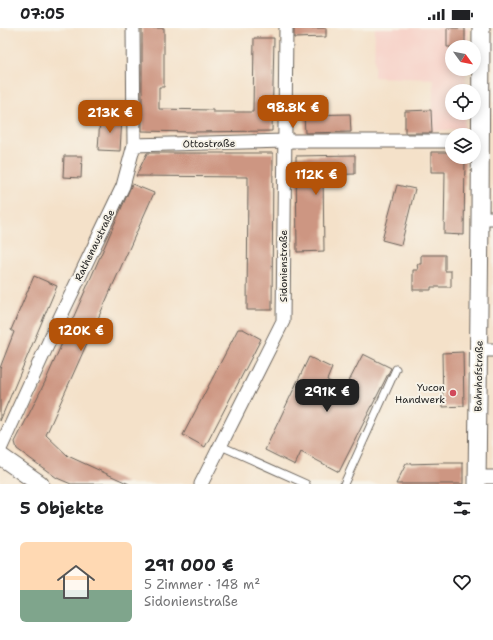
<!DOCTYPE html>
<html lang="de">
<meta charset="utf-8">
<style>
:root{--surface:#fff;--page:#f6f6f6;--text:#202124;--muted:#757577;--accent:#b45309}
body{margin:0;font-family:"Shantell Sans",sans-serif;background:var(--page);color:var(--text);height:100vh;display:flex;flex-direction:column;font-size:15px;white-space:nowrap}
*{box-sizing:border-box;margin:0}
p{font-size:13px;color:var(--muted)}
.icon{flex:none;width:22px;height:22px;fill:none;stroke:currentColor;stroke-width:2;stroke-linecap:round;stroke-linejoin:round}
.map{position:relative;height:456px;overflow:hidden}
.details{display:flex;flex-direction:column;background:var(--surface);flex:1}
.details>*{flex:none}
.needle{width:26px;rotate:123deg}
.fabs{position:absolute;left:445px;top:12px;display:grid;gap:8px}
.fabs a{display:grid;place-items:center;width:36px;height:36px;border-radius:50%;background:var(--surface);box-shadow:0 2px 10px #0003;font-size:20px}
.price{position:absolute;translate:-50% -34px;padding:0 9px;border-radius:8px;background:var(--accent);color:#fff;font-size:13px;line-height:26px;filter:drop-shadow(0 1px 2px #0008)}
.price::after{content:'';position:absolute;left:50%;top:24px;width:12px;height:9px;margin-left:-6px;background:inherit;clip-path:polygon(0 0,100% 0,50% 100%)}
.price.selected{background:#222;color:#fff}
ul{padding:0;list-style:none}
li{display:flex;align-items:center;gap:12px;height:100px;padding:0 20px}
li span{display:grid;place-items:center;flex:none;width:112px;height:80px;border-radius:6px;color:#555}
li>.icon{margin-inline-start:auto}
span .icon{width:48px;height:48px;fill:#fffc;stroke-width:1}
li b{font-size:17px}
h2{display:flex;justify-content:space-between;align-items:center;height:48px;padding:0 20px;font-size:17px}
.status{display:flex;justify-content:space-between;align-items:center;height:28px;padding:0 20px;background:var(--surface);direction:ltr}
.status svg{height:11px;fill:currentColor}
.map>svg:first-child{display:block}
.built{fill:#f7d1c8}
.building{fill:#cd9682}
.lines{fill:none;stroke-linecap:round;stroke-linejoin:round}
.service-casing{stroke:#686159;stroke-width:9}
.minor-casing{stroke:#686159;stroke-width:15}
.tertiary-casing{stroke:#686159;stroke-width:19}
.service{stroke:#fff;stroke-width:7}
.minor{stroke:#fff;stroke-width:13}
.tertiary{stroke:#fff;stroke-width:17}
.poi-dot{fill:#d1495b;stroke:#f7f3e8;stroke-width:1.5}
.labels{text-anchor:middle;stroke-width:4;stroke-linejoin:round;paint-order:stroke}
.street-label{font-size:10px;fill:#1c1c1c;stroke:#f7f3e8}
.poi-label{font-size:10px;fill:#1c1c1c;stroke:#f7f3e8;text-anchor:end}
</style>
<div class="status"><b>07:05</b><svg viewBox="0 0 49 12"><path d="M0 12V9h3v3zM5 12V6h3v6zM10 12V3h3v9zM15 12V0h3v12zM26 1h20v11H26zM47 4h2v5h-2z"/></svg></div>
<div class="map">
<svg width="493" height="456" viewBox="0 0 493 456">
<rect width="100%" height="100%" fill="#f7f3e8"/>
<filter id="ink" filterUnits="userSpaceOnUse"><feTurbulence type="fractalNoise" baseFrequency=".025" numOctaves="2"/><feDisplacementMap in="SourceGraphic" scale="8" xChannelSelector="R" yChannelSelector="G"/><feConvolveMatrix kernelMatrix="1 2 1 2 8 2 1 2 1" color-interpolation-filters="sRGB"/></filter>
<filter id="wash" filterUnits="userSpaceOnUse"><feTurbulence type="fractalNoise" baseFrequency=".012" numOctaves="4" result="noise"/><feDisplacementMap in="SourceGraphic" scale="16" xChannelSelector="R" yChannelSelector="G"/><feGaussianBlur stdDeviation="0.9" result="paint"/><feColorMatrix in="noise" values="0 0 0 0 0 0 0 0 0 0 0 0 0 0 0 0 0 1.4 0 .05"/><feComposite in="paint" operator="in"/></filter>
<g filter="url(#wash)">
<rect width="100%" height="100%" fill="#f4e1c9"/>
<path class="built" d="M375 0H468V19H452V41H466L465 63H452V85H465L464 101 430 103 434 51 374 49Z"/>
<g id="blocks">
<path class="building" d="M142 0H164V59H159V81L213 82V84H253L254 10H274L272 103 193 104 142 103Z
M294 0H326V9L294 10Z
M447 0H465V19H447Z
M431 82 432 105H405V83Z
M350 86 351 104 305 105 304 87Z
M100 89 122 90 120 123 98 122Z
M431 124H452V129H465L464 207 444 206 445 144H431Z
M147 125H273L272 282H247L248 149 136 148Z
M355 127V146L323 147 324 223 297 224 296 128Z
M64 128H82L81 150 63 149Z
M132 156 154 165 46 407 68 428 129 456H71L57 450 17 421 15 414 45 354Z
M397 157 415 161 401 217 382 212Z
M421 227H445V243H451V259H431V262H413V242H418L417 236H421Z
M34 248 57 258 0 393V340L14 304 11 302Z
M238 301H243L261 311 205 419 183 407Z
M463 324 464 378 443 379 442 325Z
M363 326 391 340 339 444 301 424 295 437 265 422 309 329 332 340 327 352 345 361Z
M444 435H463V456H396L406 436Z"/>
</g>
</g>
<g filter="url(#ink)">
<use href="#blocks" fill-opacity="0" stroke="#686159" stroke-width="1"/>
<g class="lines">
<g class="service-casing">
<path id="service" d="M221 418 306 456
M344 456 396 341"/>
</g>
<g class="minor-casing">
<path id="minor" d="M134 117 284 113H452
M480 190H493
M479 322H493
M0 421 57 296 123 158 134 117 133 0
M477 449H493
M201 456 283 293 286 0"/>
</g>
<g class="tertiary-casing">
<path id="tertiary" d="M0 428 40 456
M477 456 480 190 481 0"/>
</g>
<use href="#service" class="service"/>
<use href="#minor" class="minor"/>
<use href="#tertiary" class="tertiary"/>
</g>
</g>
<circle class="poi-dot" cx="453" cy="365" r="4"/>
<g class="labels">
<g class="street-label">
<text transform="translate(209 115) rotate(-1)" y="4">Ottostraße</text>
<text transform="translate(94 217) rotate(-64)" y="4">Rathenaustraße</text>
<text transform="translate(283 238) rotate(-90)" y="4">Sidonienstraße</text>
<text transform="translate(478 348) rotate(-89)" y="4">Bahnhofstraße</text>
</g>
<g class="poi-label">
<text x="445" y="363">Yucon<tspan x="445" dy="12">Handwerk</tspan></text>
</g>
</g>
</svg>
<div class="fabs">
<a><svg class="needle" viewBox="-14 -14 28 28"><path d="M0-13l5 13h-10z" fill="#e53935"/><path d="M0 13l5-13h-10z" fill="#757577"/></svg></a>
<a><svg class="icon" aria-label="locate" viewBox="0 0 24 24"><circle cx="12" cy="12" r="6"/><path d="M12 2v4M12 18v4M2 12h4M18 12h4"/></svg></a>
<a><svg class="icon" aria-label="layers" viewBox="0 0 24 24"><path d="M12 4l9 5-9 5-9-5zM3 14l9 5 9-5"/></svg></a>
</div>
<b class="price" style="left:293px;top:101px">98.8K €</b>
<b class="price" style="left:110px;top:106px">213K €</b>
<b class="price" style="left:316px;top:168px">112K €</b>
<b class="price" style="left:81px;top:324px">120K €</b>
<b class="price selected" style="left:327px;top:385px">291K €</b>
</div>
<section class="details">
<h2>5 Objekte<svg class="icon" aria-label="filters" viewBox="0 0 24 24"><path d="M4 7h16M4 17h16"/><circle cx="9" cy="7" r="2"/><circle cx="15" cy="17" r="2"/></svg></h2>
<ul>
<li><span style="background:linear-gradient(#ffd9b3 60%,#7fa58c 0)"><svg class="icon" aria-label="home" viewBox="0 0 24 24"><path d="M3 11l9-7 9 7M6 9v11h12V9"/></svg></span><div><b>291 000 €</b><p>5 Zimmer · 148 m²</p><p>Sidonienstraße</p></div><svg class="icon" aria-label="heart" viewBox="0 0 24 24"><path d="M12 20l-8-8c-3-5 5-10 8-4 3-6 11-1 8 4z"/></svg></li>
</ul>
</section>
